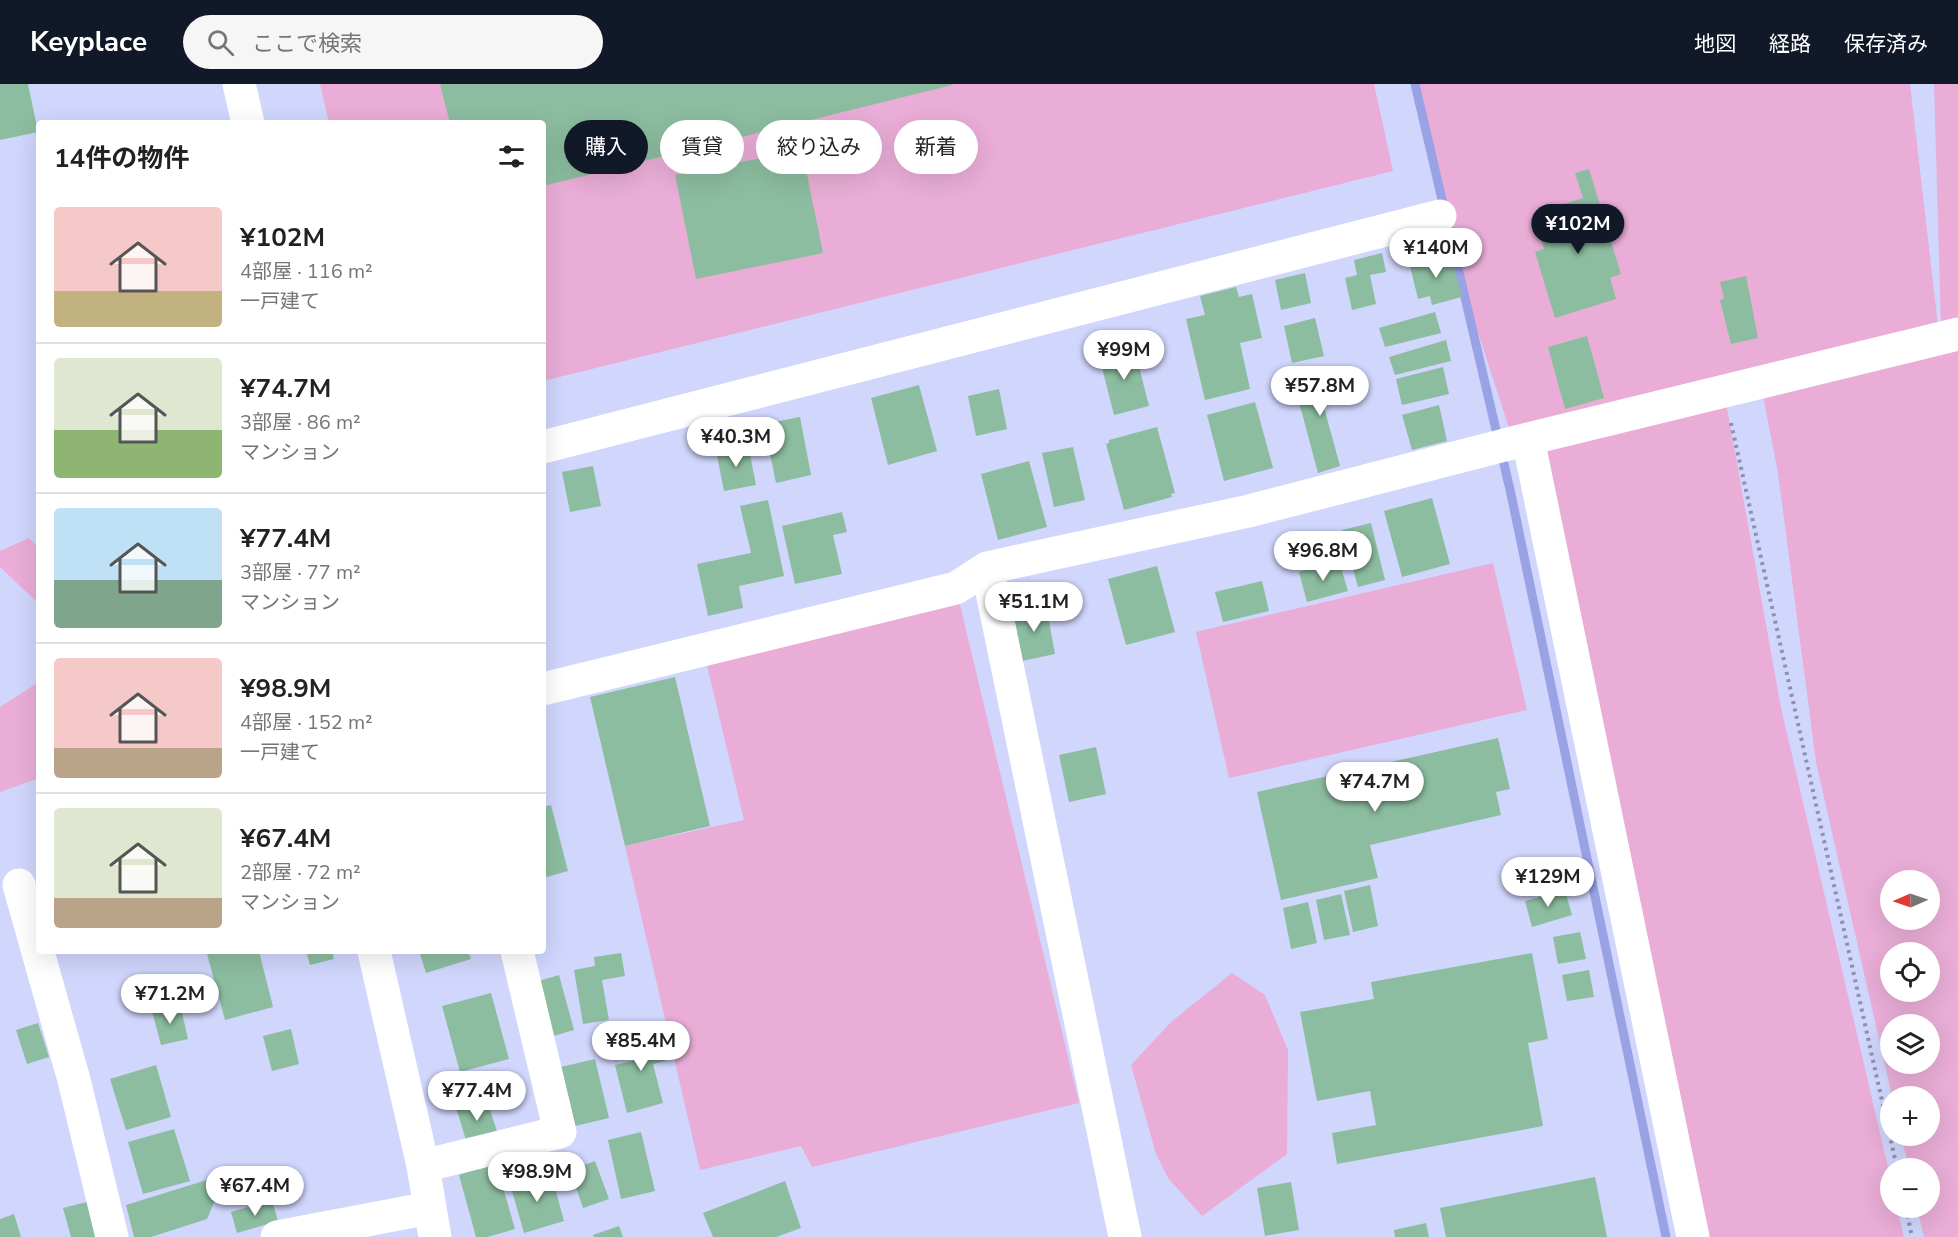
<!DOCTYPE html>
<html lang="ja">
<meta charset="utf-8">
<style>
:root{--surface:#fff;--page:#f6f6f6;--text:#222;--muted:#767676;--line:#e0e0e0;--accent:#111827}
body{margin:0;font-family:"Nunito Sans","Noto Sans JP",sans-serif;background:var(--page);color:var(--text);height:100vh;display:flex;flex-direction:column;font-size:22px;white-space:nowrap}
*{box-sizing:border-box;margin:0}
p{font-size:20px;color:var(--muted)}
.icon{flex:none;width:33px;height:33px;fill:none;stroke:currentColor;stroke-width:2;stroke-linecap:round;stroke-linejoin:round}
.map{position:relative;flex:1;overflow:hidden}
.drawer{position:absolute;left:36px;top:36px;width:510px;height:834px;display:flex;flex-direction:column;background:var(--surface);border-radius:6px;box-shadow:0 6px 24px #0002}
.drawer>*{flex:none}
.banner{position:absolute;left:564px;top:36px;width:570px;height:54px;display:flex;gap:12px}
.needle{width:39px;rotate:268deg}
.fabs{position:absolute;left:1880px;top:786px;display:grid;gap:12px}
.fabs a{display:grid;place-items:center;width:60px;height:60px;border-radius:50%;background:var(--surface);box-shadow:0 6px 24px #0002;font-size:30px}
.price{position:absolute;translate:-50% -51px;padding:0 14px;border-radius:21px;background:#fff;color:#222;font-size:20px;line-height:39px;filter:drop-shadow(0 2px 3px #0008)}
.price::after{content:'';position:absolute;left:50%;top:36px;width:18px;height:14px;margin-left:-9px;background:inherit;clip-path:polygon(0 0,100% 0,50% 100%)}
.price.on{background:var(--accent);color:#fff}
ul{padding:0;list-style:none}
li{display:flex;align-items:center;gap:18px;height:150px;padding:0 18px}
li+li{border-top:2px solid var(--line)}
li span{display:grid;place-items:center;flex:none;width:168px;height:120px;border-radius:6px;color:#555}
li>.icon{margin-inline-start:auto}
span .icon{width:72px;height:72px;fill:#fffc;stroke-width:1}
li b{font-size:26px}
h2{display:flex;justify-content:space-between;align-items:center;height:72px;padding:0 18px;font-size:26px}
.pill{padding:0 21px;border-radius:27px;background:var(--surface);box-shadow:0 6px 24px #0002;font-size:21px;line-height:54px}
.pill.on{background:var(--accent);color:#fff}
header{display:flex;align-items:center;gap:36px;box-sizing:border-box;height:84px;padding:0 30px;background:var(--accent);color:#fff}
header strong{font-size:28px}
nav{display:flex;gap:33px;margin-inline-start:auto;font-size:21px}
.search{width:420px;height:54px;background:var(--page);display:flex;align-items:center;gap:15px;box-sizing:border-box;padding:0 21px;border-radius:33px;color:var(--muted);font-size:22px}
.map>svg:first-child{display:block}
.green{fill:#e9add7;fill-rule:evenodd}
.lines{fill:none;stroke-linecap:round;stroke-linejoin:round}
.stream{stroke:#99a2e5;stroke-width:9}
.building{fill:#8cbda0}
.path{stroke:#8d91af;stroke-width:4;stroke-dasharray:3 4.5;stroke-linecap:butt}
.minor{stroke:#fff;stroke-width:33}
</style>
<header>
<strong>Keyplace</strong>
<div class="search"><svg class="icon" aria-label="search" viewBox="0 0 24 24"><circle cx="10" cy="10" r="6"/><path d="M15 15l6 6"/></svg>ここで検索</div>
<nav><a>地図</a><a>経路</a><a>保存済み</a></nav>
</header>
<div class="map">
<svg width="1958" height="1153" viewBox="0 0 1958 1153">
<rect width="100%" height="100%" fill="#d0d6fc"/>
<path class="green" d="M320 0H1374L1393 87 543 297V39H329Z
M1418 0H1910L1942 276 1934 0H1958V1153H1924L1917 1124H1929V1084H1909L1901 1052H1929V1012H1892L1816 678 1778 389 1758 286 1510 347 1440 132ZM1890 796H1929V836H1890ZM1890 868H1929V908H1890ZM1890 940H1929V980H1890Z
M1724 307 1781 624 1890 1092V1124H1897L1904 1153H1704L1528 355Z
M29 454 39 464V520L0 483V467Z
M1493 479 1527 626 1229 694 1196 548Z
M956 504 1079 1019 812 1083 801 1062 700 1086 625 762 744 736 703 565Z
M39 598V694L0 708V623Z
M1232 889 1265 911 1288 966 1287 1070 1202 1132 1168 1094 1156 1070 1131 981 1171 938Z"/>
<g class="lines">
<path class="stream" d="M1415 0 1511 410 1666 1153"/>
</g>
<path class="building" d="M0 0H28L38 48 0 56Z
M440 0H951L952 1 543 102V39H450Z
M802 66 823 169 696 195 675 91Z
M1589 85 1621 190 1610 194 1616 215 1555 234 1535 168 1544 165 1534 131 1547 127 1555 153 1570 148 1561 121 1583 114 1575 89Z
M1450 168 1462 213 1432 221 1430 212 1418 215 1409 178Z
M1382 169 1386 188 1370 191 1376 220 1352 226 1345 194 1357 191 1354 176Z
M1305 189 1311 219 1281 226 1275 196Z
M1746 192 1758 254 1731 260 1720 216 1724 214 1720 198Z
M1236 203 1239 213 1252 210 1262 254 1240 259 1250 305 1205 316 1186 235 1205 231 1200 212Z
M1435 228 1441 249 1385 263 1379 244Z
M1315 234 1324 272 1292 279 1284 242Z
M1587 252 1604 314 1565 325 1548 263Z
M1446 256 1451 277 1395 291 1389 273Z
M1134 263 1149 322 1114 331 1099 272Z
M1337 283 1342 303 1320 309 1340 382 1318 389 1298 314 1304 312 1300 294Z
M1443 283 1449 310 1402 321 1396 295Z
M919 301 937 367 888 381 871 314Z
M999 305 1007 345 976 352 968 312Z
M1255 318 1273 384 1224 397 1207 331Z
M1439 321 1447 357 1412 366 1402 331Z
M800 333 811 391 776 399 764 340Z
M1157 343 1175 409 1171 410 1172 413 1124 426 1106 360 1109 359V356Z
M748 360 756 401 724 407 716 367Z
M1073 363 1085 416 1054 423 1042 369Z
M1029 377 1047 443 998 456 981 390Z
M593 382 601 422 570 428 562 388Z
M1432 414 1450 480 1402 493 1384 427Z
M768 416 784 492 739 502 743 524 708 532 697 480 751 469 740 422Z
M842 428 847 448 833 451 842 490 795 500 782 442Z
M1371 439 1385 496 1358 503 1342 446Z
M1339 477 1348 507 1307 518 1299 488Z
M1157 482 1175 548 1126 561 1108 495Z
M1262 497 1269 527 1223 538 1215 508Z
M1046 521 1055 570 1022 577 1013 527Z
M675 593 710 742 625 762 590 613Z
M1498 654 1510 705 1496 708 1501 731 1370 761 1378 794 1281 816 1257 708Z
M1096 663 1106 710 1069 718 1059 671Z
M551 721 568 787 543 794V723Z
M1370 801 1378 842 1353 848 1344 807Z
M1565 806 1572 831 1532 843 1525 817Z
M1341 810 1350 851 1324 856 1316 816Z
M1308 818 1317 859 1291 865 1283 824Z
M1580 848 1586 875 1558 880 1553 853Z
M217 867H259L273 923 225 936 207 870Z
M306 867H332L334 875 310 881Z
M419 867H468L471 875 426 889Z
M621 869 625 892 602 896 609 936 583 940 574 886 595 882 594 873Z
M1532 869 1548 955 1528 959 1543 1042 1337 1080 1332 1049 1376 1041 1370 1007 1317 1017 1300 928 1374 915 1371 898Z
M1589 886 1594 913 1567 917 1562 891Z
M559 891 574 946 550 953 535 898Z
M491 909 509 975 460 988 442 922Z
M180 920 188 955 161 961 152 927Z
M38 939 49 973 27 980 16 946Z
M291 945 299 980 272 987 263 952Z
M657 945 665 977 653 980 663 1019 627 1029 615 981 633 977 627 952Z
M595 975 609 1034 575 1042 561 983Z
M156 981 171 1033 126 1046 110 995Z
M485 1010 500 1057 469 1066 455 1020Z
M174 1045 190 1097 143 1110 128 1058Z
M641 1048 655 1107 621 1115 608 1056Z
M595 1077 609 1115 583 1124 570 1086Z
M496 1079 515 1145 487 1153H476L459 1091Z
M551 1089 564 1137 524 1149 510 1100Z
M1595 1093 1607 1153H1446L1440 1124Z
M210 1095 216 1114 207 1135 151 1153H134L126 1121Z
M785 1097 801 1144 776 1153H713L703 1129Z
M1291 1098 1299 1146 1265 1152 1257 1104Z
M272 1116 278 1137 237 1149 231 1128Z
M91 1117 100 1153H71L63 1124Z
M14 1130 21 1153H0V1135Z
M1426 1139 1429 1153H1395L1394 1146Z
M619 1142 623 1153H594L593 1151Z"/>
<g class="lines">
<path class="path" d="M1731 339 1897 1084
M1906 1124 1912 1153"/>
<path class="minor" d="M239 0 248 39
M1528 355 1693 1153
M543 363 1440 132
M987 484 1125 1153
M543 605 956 504 987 484 1249 427 1528 355 1958 250
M19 801 74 996 112 1153
M374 867 423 1082 435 1153
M423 1082 560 1048 517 867
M277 1153 430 1124"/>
</g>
</svg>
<div class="fabs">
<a><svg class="needle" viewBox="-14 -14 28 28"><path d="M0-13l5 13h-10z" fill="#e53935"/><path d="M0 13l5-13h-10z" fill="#767676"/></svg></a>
<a><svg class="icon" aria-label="locate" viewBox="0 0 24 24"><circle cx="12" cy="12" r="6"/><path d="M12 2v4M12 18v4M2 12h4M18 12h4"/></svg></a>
<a><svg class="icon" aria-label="layers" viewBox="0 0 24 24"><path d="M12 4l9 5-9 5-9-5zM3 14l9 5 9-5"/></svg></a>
<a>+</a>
<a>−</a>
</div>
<b class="price on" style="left:1578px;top:171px">¥102M</b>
<b class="price" style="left:1436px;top:195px">¥140M</b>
<b class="price" style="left:1124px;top:297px">¥99M</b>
<b class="price" style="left:1320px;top:333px">¥57.8M</b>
<b class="price" style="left:736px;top:384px">¥40.3M</b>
<b class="price" style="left:1323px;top:498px">¥96.8M</b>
<b class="price" style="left:1034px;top:549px">¥51.1M</b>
<b class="price" style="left:1375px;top:729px">¥74.7M</b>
<b class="price" style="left:1548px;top:824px">¥129M</b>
<b class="price" style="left:170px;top:941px">¥71.2M</b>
<b class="price" style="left:641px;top:988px">¥85.4M</b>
<b class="price" style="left:477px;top:1038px">¥77.4M</b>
<b class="price" style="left:537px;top:1119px">¥98.9M</b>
<b class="price" style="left:255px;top:1133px">¥67.4M</b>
<div class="banner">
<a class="pill on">購入</a>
<a class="pill">賃貸</a>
<a class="pill">絞り込み</a>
<a class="pill">新着</a>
</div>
<section class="drawer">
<h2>14件の物件<svg class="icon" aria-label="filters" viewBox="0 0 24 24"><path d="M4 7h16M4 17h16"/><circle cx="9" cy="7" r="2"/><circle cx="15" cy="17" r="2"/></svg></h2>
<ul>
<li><span style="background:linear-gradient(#f6c9c9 70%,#c2b280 0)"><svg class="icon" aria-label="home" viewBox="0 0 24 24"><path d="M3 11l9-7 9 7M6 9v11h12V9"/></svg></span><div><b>¥102M</b><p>4部屋 · 116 m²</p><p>一戸建て</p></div></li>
<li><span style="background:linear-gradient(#dfe7d0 60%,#8fb573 0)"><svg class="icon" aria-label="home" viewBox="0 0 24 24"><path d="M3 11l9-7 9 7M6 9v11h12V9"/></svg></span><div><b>¥74.7M</b><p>3部屋 · 86 m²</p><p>マンション</p></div></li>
<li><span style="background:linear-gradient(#bfe0f5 60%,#7fa58c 0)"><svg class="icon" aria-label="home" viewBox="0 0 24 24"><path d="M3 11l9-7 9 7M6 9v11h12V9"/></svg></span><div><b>¥77.4M</b><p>3部屋 · 77 m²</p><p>マンション</p></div></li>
<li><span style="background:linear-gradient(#f6c9c9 75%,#b9a48a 0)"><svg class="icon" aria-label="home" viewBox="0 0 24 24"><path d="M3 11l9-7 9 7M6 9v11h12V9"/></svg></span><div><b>¥98.9M</b><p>4部屋 · 152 m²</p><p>一戸建て</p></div></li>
<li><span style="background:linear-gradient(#dfe7d0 75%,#b9a48a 0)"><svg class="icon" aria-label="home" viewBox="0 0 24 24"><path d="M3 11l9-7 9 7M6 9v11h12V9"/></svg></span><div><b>¥67.4M</b><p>2部屋 · 72 m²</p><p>マンション</p></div></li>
</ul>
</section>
</div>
